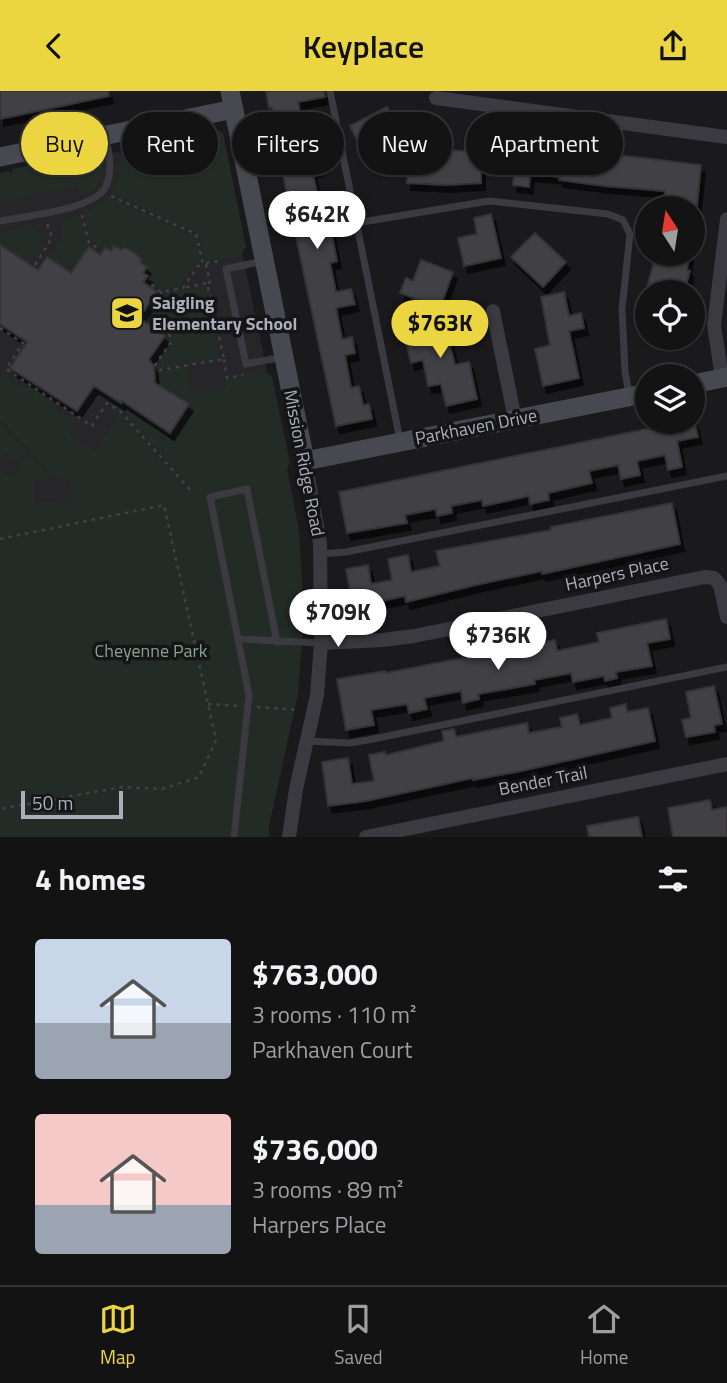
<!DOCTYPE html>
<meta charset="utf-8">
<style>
:root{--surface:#141314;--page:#212022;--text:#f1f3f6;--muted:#9d9ea0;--line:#333234;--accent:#ebd541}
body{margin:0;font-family:"Titillium Web",sans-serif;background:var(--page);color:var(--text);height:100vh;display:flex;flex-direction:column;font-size:26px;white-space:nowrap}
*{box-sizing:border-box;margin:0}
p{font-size:23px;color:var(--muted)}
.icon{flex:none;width:38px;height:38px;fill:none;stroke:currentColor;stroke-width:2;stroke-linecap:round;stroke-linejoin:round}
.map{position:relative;height:746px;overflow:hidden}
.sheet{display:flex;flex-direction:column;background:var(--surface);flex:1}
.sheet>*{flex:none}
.hud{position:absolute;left:21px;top:21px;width:686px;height:63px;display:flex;gap:14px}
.needle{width:46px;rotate:348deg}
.tools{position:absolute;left:635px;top:105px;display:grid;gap:14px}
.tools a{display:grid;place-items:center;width:70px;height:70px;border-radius:50%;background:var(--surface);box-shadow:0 2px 5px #0004,0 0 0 2px var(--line);font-size:35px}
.scale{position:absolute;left:21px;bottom:18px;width:102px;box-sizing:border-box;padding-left:7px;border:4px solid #acaeba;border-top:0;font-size:19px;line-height:24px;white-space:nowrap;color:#acaeba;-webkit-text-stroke:5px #151416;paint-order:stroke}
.price{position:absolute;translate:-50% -60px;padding:0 16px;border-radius:24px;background:#fff;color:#222;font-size:23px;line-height:46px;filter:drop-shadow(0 2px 4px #0008)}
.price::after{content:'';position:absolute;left:50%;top:42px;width:21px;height:16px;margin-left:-10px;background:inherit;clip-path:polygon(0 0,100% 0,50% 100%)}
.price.active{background:var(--accent);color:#111}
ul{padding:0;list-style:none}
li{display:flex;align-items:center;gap:21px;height:175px;padding:0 35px}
li span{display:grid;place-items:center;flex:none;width:196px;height:140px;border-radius:7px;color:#555}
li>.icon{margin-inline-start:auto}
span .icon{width:84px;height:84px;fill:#fffc;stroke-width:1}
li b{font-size:30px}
h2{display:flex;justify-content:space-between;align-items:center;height:84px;padding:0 35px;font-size:30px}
.tag{padding:0 24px;border-radius:32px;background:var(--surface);box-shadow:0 2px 5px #0004,0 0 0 2px var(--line);font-size:24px;line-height:63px}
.tag.active{background:var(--accent);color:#111}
header{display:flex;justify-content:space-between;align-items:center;height:91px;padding:0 35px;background:var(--accent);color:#111;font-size:32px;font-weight:600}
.tabs{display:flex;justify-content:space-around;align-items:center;height:98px;border-top:2px solid var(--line);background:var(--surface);font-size:19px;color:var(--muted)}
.tabs a{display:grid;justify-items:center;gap:4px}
.tabs .active{color:var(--accent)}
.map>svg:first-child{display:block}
.built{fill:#262528}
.green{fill:#232b26}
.building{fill:#414145;stroke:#343337;stroke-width:2;filter:url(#shadow)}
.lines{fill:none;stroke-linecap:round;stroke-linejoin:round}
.path{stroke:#404147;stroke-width:2.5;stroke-dasharray:3.5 5;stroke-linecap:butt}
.lane{stroke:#3b3a40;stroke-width:7}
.street{stroke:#3b3a40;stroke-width:14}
.secondary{stroke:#484950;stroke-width:19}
.labels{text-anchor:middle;stroke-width:7;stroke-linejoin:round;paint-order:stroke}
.poi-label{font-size:18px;font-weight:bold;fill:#acaeba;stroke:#151416;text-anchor:start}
.street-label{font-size:18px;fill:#acaeba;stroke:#151416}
.park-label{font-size:18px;fill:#84a48d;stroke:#151416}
</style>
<header><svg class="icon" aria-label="back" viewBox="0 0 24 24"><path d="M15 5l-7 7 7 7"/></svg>Keyplace<svg class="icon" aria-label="share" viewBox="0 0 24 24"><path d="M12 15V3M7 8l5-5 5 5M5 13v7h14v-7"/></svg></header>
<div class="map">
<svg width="727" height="746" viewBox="0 0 727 746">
<defs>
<filter id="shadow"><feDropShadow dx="4" dy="7" stdDeviation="0" flood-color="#0009"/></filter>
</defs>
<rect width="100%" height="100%" fill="#1a191b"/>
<path class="built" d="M217 40 287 376 0 434V86Z"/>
<path class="green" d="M215 37 223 42 246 156 241 164 205 171 198 142 111 103C121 86 116 69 124 58Z
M97 61C111 77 100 101 80 105L78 95 0 111V82L8 80 12 82V78Z
M109 106 195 144 201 172 197 173 180 196 167 199C154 191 144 186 140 171L141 169 138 165 123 157 121 159 115 155 111 160 90 149 84 124Z
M76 125 82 128 89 156 71 182 49 167 60 151 62 130Z
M28 135 38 140C45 154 38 162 30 174L0 156V142Z
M205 193 220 265 218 268 162 277 159 272 173 251 163 203Z
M157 201 160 202 169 242 158 261 155 259 165 244 139 227Z
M187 275 190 298 195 302 226 297 225 289 265 281 272 285 290 372 287 377 299 439 304 526 298 603 269 735V746H0V377L11 387 21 376 18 373 29 363 50 387 34 390V412L72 410 70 386 55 387 0 327V283L3 278 7 280 9 288 23 297 31 296 52 310 54 318 64 324 72 323 79 328 69 344 95 360 120 322 186 397 189 395 123 319 96 302 81 326 49 305 51 303 77 320 94 295 121 312 122 310 189 313 153 290 156 281Z
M0 332 27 361 16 371 7 362 0 369Z"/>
<path class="building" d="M0 0H108L109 5 0 28Z
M266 0H324L325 6 298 11 303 38 311 37 319 78 312 80 319 110 325 109V112L336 110 339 122 328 125 337 170 330 172 336 201 351 198 355 213 336 217 342 248 352 246 355 262 345 264 351 297 359 295 363 314 369 313 372 328 336 335 280 70H283L272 16 269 17Z
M387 16 405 49 371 67 361 47 357 49 350 35Z
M504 47V50L701 74 697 114 664 111 665 100 605 95 559 89 560 86 530 83 529 96 513 94 515 74H481V92L446 94 407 92 409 58 465 60V48Z
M491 123 501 167 464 175 458 147 477 143 474 127Z
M535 142 566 171 543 196 511 166Z
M0 154 38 179 47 166 71 182 89 156 100 164 105 157 111 160 114 155 121 159 123 157 128 158 138 165 142 169 140 171 147 176 143 182 148 185 143 191 157 201 139 227 165 245 149 268 154 276 155 292 189 313 170 342 122 310 121 312 94 295 77 320 10 277 27 251 0 233Z
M656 163H689L687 179 690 180 684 201H646Z
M421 169 453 181 440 217 400 202 406 187 413 190Z
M564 201 569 225 581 222 584 237 569 240 579 287 543 295 535 258 550 254 541 206Z
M443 225 455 274 469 271 477 308 446 315 441 293 428 295 423 269 411 272 402 235Z
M681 331H694L698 346 677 350 682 376 668 379 665 364 637 370 640 384 621 388 618 374 589 380 592 392 548 402 549 409 530 413 529 405 483 415 482 409 451 415 452 422 437 425 436 418 405 424 407 432 347 442 339 401Z
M672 412 680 453 542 483V480L480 493 406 511 405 505 353 516 346 478 368 474 371 493 392 489 388 468 408 464 411 481 440 475 436 460 524 444 551 439V436Z
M666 528 670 548 647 552 652 575 616 581 617 587 605 590 604 585 573 591 571 582 534 589 535 593 478 603 479 608 463 612 461 600 424 607 427 618 409 622 407 613 371 619 374 634 346 639 337 588 385 580 386 582 555 549 557 560 599 551 597 542Z
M714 595 722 633 714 634 715 641 686 646 682 629 691 627 686 601Z
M626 613 627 621 648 617 655 650 521 680 473 689V687L366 710 328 715 322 671 348 667 352 693 374 690 369 664 385 661 386 664 444 650 442 640 454 638 456 646 527 632 529 642 562 636 560 627 577 623 580 634 612 627 610 617Z
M710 709 712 719 727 716V746H673L668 717Z
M638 726 642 746H589L587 735Z"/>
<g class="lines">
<path class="path" d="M111 105 196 143 203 173 198 175 183 197 161 201 148 191
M82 124 89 152 101 159
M206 172 220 170
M206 173 210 191 207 192
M35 174 51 148V143L47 133
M161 201 171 251 155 274 160 279 224 268 207 192 183 197
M0 237 23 252 6 278 92 335 107 312 120 320 192 401
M224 268 227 287 243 284
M0 448 164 414 216 649 199 686 162 698 122 696 0 718
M208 613 240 615
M257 616 299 619"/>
<path class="lane" d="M330 0 400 349
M0 130C24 125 96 119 106 95 113 80 109 62 106 47
M356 132 489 110 608 123 623 129 630 143 622 218 625 281 629 303
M264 170 226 178 246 273 283 266
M321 463 346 461 727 385
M238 548 321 552
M307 650 349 652 368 649 727 576
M234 746 249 604 210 406 247 398 277 551"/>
<path class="street" d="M436 7 727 46
M493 220 515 328
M722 287 714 234 727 128
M321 552 383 549 414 545 705 486 714 487 720 494 727 526
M289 746 296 698 317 604 321 552 320 452 305 370
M366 746 727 673"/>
<path class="secondary" d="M230 0 305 370 648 302
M0 66 234 18
M693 293 727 286"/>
</g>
<defs>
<g id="school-square" transform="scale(1.75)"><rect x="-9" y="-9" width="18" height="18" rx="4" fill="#ebd541" stroke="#151416"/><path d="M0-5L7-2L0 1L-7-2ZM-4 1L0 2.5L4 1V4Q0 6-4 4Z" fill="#111"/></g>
</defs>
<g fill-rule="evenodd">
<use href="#school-square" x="127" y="222"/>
</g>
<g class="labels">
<g class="poi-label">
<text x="152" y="218">Saigling<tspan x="152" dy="21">Elementary School</tspan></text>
</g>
<g class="street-label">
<text transform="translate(476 336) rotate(-11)" y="6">Parkhaven Drive</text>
<text transform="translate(304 372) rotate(79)" y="6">Mission Ridge Road</text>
<text transform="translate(617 483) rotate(-12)" y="6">Harpers Place</text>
<text transform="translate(543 690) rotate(-11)" y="6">Bender Trail</text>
</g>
<g class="park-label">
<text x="151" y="566">Cheyenne Park</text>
</g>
</g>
</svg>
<div class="tools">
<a><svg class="needle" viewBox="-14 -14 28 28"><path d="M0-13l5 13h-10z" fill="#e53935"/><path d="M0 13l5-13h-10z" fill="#9d9ea0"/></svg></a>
<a><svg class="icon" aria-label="locate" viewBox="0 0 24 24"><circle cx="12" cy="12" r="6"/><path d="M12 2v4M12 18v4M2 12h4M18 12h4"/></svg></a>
<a><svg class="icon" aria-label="layers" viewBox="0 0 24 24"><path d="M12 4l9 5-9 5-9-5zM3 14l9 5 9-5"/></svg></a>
</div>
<div class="scale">50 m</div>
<b class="price" style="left:317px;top:160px">$642K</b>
<b class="price active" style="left:440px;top:269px">$763K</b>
<b class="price" style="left:338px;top:558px">$709K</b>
<b class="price" style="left:498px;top:581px">$736K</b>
<div class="hud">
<a class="tag active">Buy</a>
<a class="tag">Rent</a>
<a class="tag">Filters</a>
<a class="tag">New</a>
<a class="tag">Apartment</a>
</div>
</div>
<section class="sheet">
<h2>4 homes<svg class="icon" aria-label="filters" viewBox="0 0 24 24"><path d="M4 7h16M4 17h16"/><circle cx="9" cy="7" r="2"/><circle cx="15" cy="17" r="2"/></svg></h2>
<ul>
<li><span style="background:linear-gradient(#c9d6e8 60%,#9aa5b1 0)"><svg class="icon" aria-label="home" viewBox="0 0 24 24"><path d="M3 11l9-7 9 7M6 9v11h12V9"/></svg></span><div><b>$763,000</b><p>3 rooms · 110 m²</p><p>Parkhaven Court</p></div></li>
<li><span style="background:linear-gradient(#f6c9c9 65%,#9aa5b1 0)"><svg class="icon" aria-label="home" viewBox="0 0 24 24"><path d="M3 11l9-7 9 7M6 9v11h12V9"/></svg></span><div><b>$736,000</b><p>3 rooms · 89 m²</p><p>Harpers Place</p></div></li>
</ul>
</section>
<nav class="tabs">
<a class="active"><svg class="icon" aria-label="map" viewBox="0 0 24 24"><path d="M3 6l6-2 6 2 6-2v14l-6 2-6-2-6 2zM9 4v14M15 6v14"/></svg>Map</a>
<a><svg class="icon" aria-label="saved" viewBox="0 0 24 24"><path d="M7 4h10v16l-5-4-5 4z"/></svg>Saved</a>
<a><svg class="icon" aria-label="home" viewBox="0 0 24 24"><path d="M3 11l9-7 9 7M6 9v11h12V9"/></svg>Home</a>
</nav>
